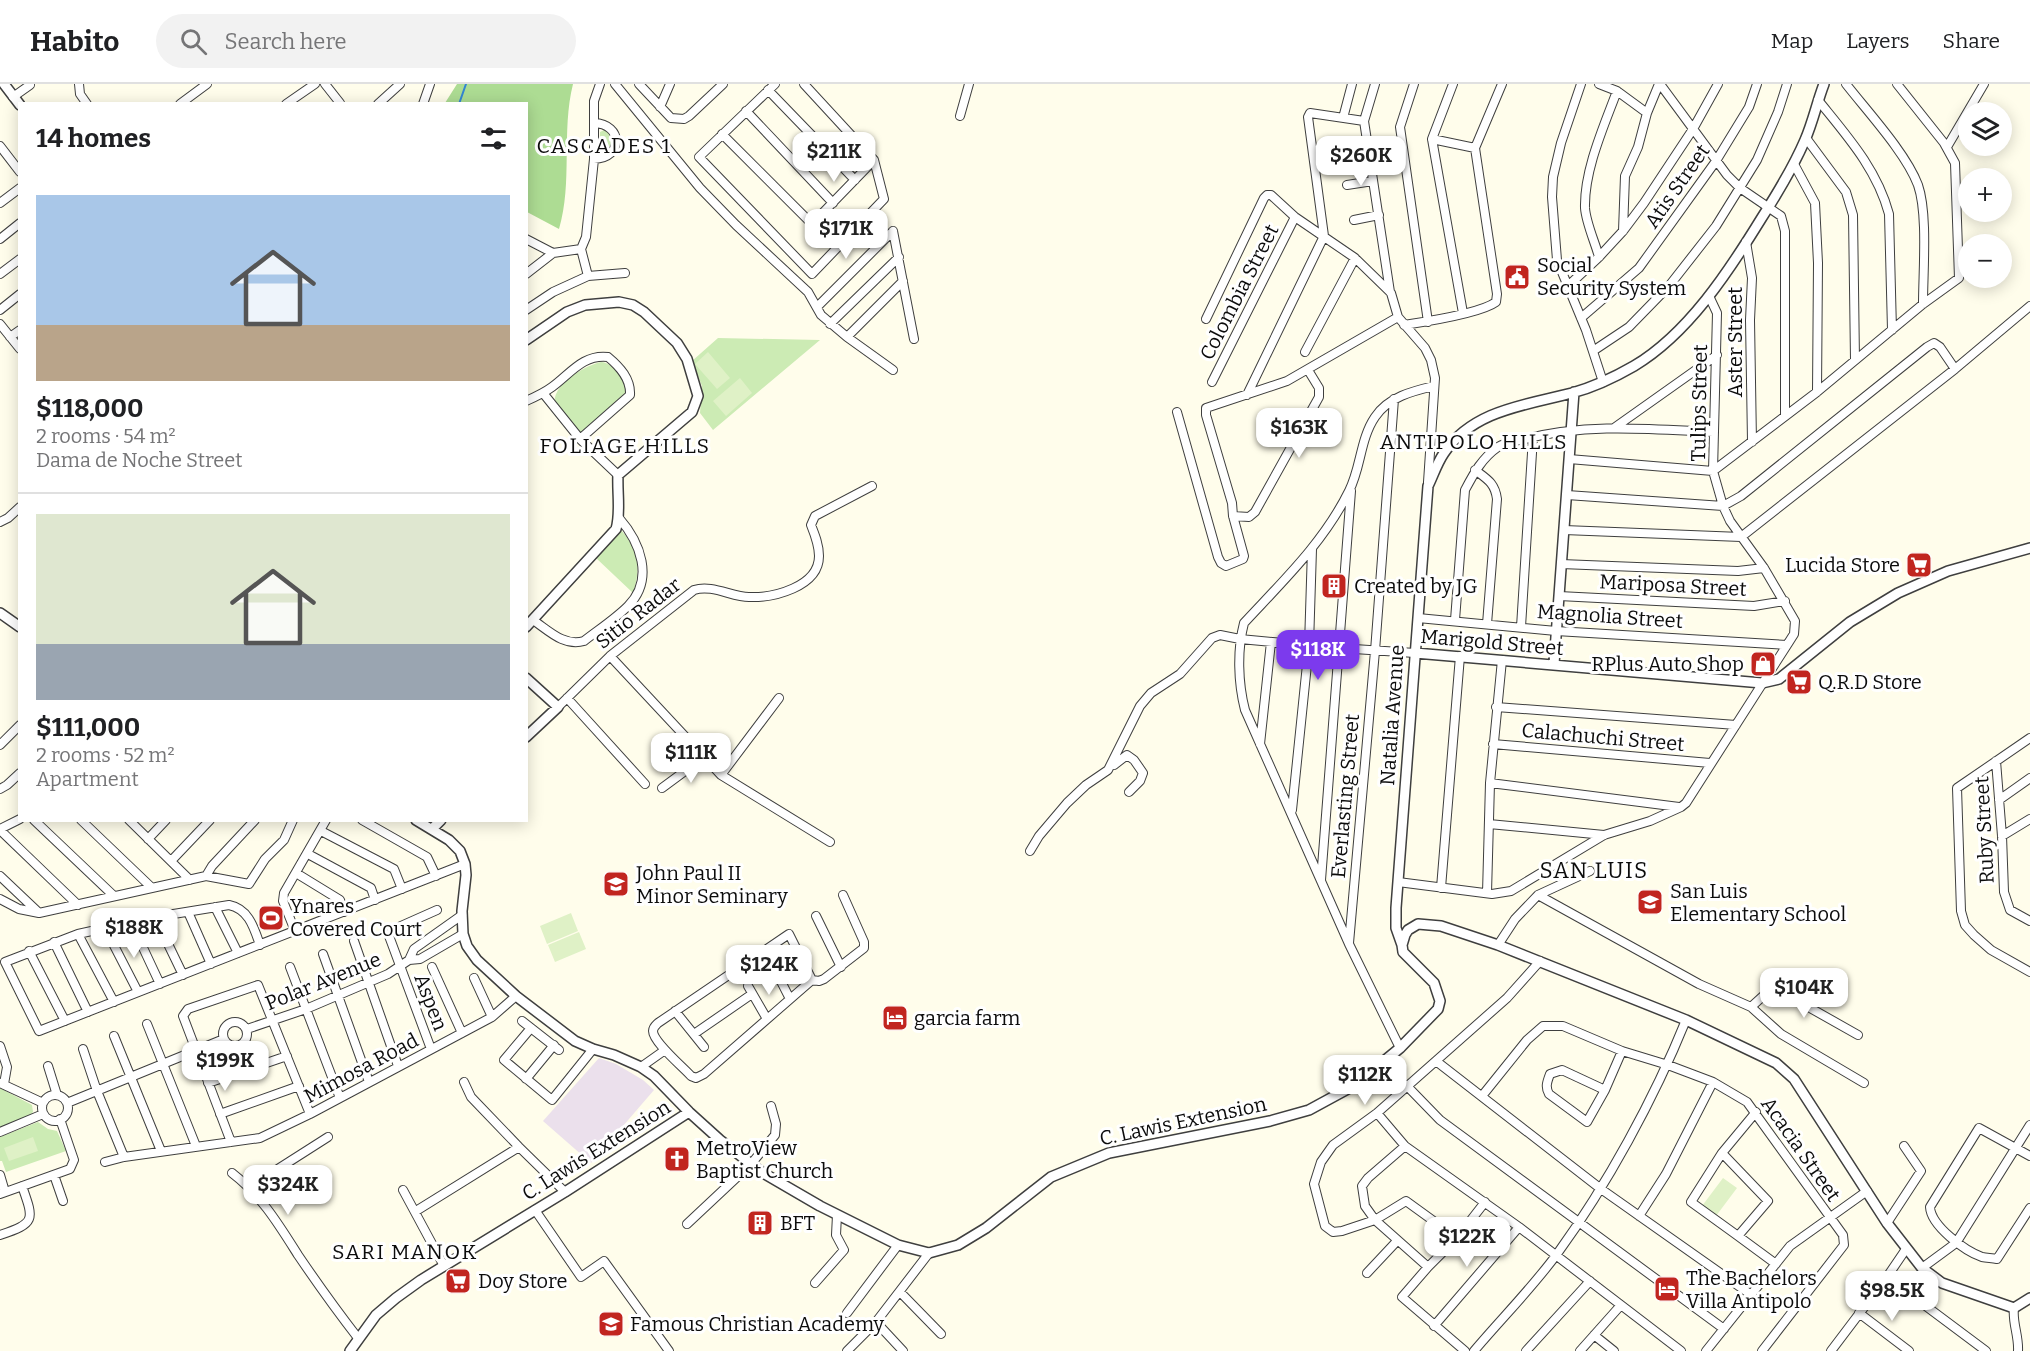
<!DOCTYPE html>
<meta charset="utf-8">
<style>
:root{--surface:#fff;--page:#f2f2f2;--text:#202124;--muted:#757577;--line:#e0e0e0;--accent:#7c3aed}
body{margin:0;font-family:Bitter,serif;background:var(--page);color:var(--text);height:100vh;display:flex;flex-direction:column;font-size:22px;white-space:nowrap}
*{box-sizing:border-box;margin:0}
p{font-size:20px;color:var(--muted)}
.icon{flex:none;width:33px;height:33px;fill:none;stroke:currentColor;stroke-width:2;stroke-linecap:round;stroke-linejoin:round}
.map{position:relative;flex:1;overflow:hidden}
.sheet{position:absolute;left:18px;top:18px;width:510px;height:720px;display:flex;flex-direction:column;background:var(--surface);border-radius:0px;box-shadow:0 3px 15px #0003}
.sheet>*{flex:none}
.tools{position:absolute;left:1958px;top:18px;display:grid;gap:12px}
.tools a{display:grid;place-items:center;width:54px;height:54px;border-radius:50%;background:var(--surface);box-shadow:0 3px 15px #0003;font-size:30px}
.price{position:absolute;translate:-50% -51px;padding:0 14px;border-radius:12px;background:#fff;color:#222;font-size:20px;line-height:39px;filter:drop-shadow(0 2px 3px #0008)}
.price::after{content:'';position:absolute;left:50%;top:36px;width:18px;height:14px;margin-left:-9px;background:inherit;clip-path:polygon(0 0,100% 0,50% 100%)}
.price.active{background:var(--accent);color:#fff}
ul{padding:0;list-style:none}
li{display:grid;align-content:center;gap:12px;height:318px;padding:0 18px}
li+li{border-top:2px solid var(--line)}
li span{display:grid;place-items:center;height:186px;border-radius:0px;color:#555}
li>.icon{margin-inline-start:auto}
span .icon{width:108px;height:108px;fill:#fffc;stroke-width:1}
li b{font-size:26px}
h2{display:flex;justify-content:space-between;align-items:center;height:72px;padding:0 18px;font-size:26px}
header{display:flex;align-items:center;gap:36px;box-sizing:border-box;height:84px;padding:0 30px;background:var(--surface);border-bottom:2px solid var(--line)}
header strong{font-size:28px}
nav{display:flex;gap:33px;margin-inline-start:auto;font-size:21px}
.search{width:420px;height:54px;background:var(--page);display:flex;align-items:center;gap:15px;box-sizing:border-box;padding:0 21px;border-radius:33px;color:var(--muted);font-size:22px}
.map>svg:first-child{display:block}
.industrial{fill:#ebe0ec}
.green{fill:#ccebb4}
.forest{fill:#addc93}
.pitch{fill:#dff1c6}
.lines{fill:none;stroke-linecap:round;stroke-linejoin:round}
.stream{stroke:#3285d2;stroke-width:2}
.minor-casing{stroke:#3f3f3f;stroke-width:10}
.tertiary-casing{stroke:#3f3f3f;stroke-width:12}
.minor{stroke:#fff;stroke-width:8}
.tertiary{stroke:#fff;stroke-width:9}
.labels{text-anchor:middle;stroke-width:6;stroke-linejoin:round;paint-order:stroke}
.street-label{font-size:20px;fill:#0c0c0c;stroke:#fff}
.poi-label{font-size:20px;fill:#0c0c0c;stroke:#fff;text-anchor:start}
.neighbourhood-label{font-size:21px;letter-spacing:1.5px;fill:#0c0c0c;stroke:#fff}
.quarter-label{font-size:22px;letter-spacing:1.5px;fill:#0c0c0c;stroke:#fff}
</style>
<header>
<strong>Habito</strong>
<div class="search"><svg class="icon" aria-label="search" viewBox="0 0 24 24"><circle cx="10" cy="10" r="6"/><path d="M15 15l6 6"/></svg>Search here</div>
<nav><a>Map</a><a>Layers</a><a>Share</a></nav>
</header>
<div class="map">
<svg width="2030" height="1267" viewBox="0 0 2030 1267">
<rect width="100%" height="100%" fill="#fffdeb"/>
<path class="industrial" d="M599 974 616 980 643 996 654 1006 591 1079 543 1037Z"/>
<path class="green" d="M606 45 610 49 613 59 605 67 600 63V48Z
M718 254 820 256 713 346 700 329 702 302 692 277Z
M601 278C614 279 624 295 627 307L584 348 578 349 555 322C550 301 584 282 601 278Z
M621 446C639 466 641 485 633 509L596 474Z
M0 1004 32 1021 33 1028 30 1032 0 1045Z
M38 1038 48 1045 57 1047 66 1067 6 1088 2 1077H0V1053Z"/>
<path class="forest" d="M457 0H573C561 48 573 98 559 145L527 128 526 20 445 19Z"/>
<path class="pitch" d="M708 268 730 294 717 305 695 280Z
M740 294 752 309 726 332 713 317Z
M571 829 578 847 547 860 540 842Z
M579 848 586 865 555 878 548 861Z
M33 1053 38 1067 9 1077 4 1064Z
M1723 1094 1737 1104 1716 1132 1702 1122Z"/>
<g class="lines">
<path class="stream" d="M459 20 466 0"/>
<g class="minor-casing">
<path id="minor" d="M79 0 80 10 87 20
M325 0 340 19
M615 0 700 104 736 141 808 208 821 231 847 253 893 286
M639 0 671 34 684 35 689 32 723 0
M775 0 699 73 812 190 884 115 874 76 804 0
M1375 0 1364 37 1390 208
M1414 0 1400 43 1428 238
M1453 0 1432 55 1463 229
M1581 0 1561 59 1553 93 1552 113 1557 176 1586 246 1603 298
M1599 0 1617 7 1647 29
M1660 0 1727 91 1740 104 1781 132 1785 147V332
M1846 0C1867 27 1906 69 1918 101 1928 130 1923 187 1923 220
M768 6 855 96
M13 13 30 1
M1818 16C1847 52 1877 85 1889 130L1892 246
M180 20 207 0
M286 20 315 0
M378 20 400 0
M423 20 430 0
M660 23 670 0
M746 27 833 119
M960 32 969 0
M1343 34 1352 0
M594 39C623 40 624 74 594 75
M722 50 836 164
M1806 54 1846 108 1853 131 1855 276
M1432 55 1475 64
M0 62 20 88
M1947 63 1984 0
M1343 66 1368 61
M1794 80 1815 119 1818 179 1817 308
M1347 101 1373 97
M0 119 20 104
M1354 136 1379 131
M812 140 874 76
M893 147 914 255
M1623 147 1625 92 1638 63 1647 29 1659 0
M0 155 20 139
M526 155 553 169
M1746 158 1752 194 1750 236 1752 358
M1599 173C1595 158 1586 139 1585 124 1584 86 1604 42 1617 7
M0 190 20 175
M526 190 553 169 581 165
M588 192 581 165 586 153 594 75V17L600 0
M1568 202 1599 173 1623 147 1644 119 1693 45 1718 0
M817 223 893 147
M0 226 20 210
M526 226 553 208 588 192 625 189
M1581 234 1639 184 1716 77 1749 23 1757 0
M1206 235 1264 114 1267 111H1271L1295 133 1355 174 1391 209 1398 233 1425 264 1431 276 1435 294 1428 398
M0 240 20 265
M830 240 899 173
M1404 241C1424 238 1481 229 1496 218L1497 210 1475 64 1502 0
M10 253 20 246
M847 253 903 197
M1593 267 1629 243 1669 202 1716 142 1757 76 1778 28 1787 0
M1305 268 1355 174
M1212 298 1295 133
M543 309 580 355 618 391
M1247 311 1324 152 1308 33 1310 29 1364 37
M526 317C535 313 544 309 552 303 570 290 583 270 608 273 620 283 631 295 630 311L580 355
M1177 328 1218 473 1221 479 1226 482 1243 475 1244 472 1233 432 1232 419 1206 331V324L1287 297 1398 233
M1614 344 1717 271
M1569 375 1713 387 1817 308 1923 220 1959 194 1955 79 1944 59 1897 0
M1475 386C1487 395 1495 399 1497 415L1487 540
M1567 411 1723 422 1741 412 1927 263 1934 259 1940 263 1955 285
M1233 432 1249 433 1255 428 1319 313V304L1308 286
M0 438 8 434 20 423
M1564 446 1741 453 1955 285 2030 222
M1561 480 1738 487 1764 484
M1559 512 1754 522 1785 517
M1418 534 1556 547 1787 561 1794 550 1795 537 1764 484 1730 437 1723 422 1713 387 1717 229 1709 212
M533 536C548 546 564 563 584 557 598 546 615 535 628 522 655 495 640 458 619 434
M1455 536 1465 406C1474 389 1482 374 1498 363 1506 358 1516 357 1525 355 1587 339 1649 345 1713 348
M1521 543 1533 353
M610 572 721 691 830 758
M567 614 645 700
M558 623 610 572 694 506C712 500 732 513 749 513 773 514 819 503 819 472 819 461 815 451 811 441L815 432 872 402
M1496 623 1736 641
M2030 654 1957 704 1961 827 1965 841 1974 851 1991 866 2030 888
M1260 660 1271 558
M1493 660 1710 679
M0 661 20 641
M1996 677 2002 752 2004 808 2010 826 2030 837
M1114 681 1127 671 1134 676 1143 689 1140 697 1129 708
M721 691 779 614
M1490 699 1679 723
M662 704 704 673
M0 705 7 701 20 689
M1999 716 2030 694
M1292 726 1309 561 1312 465
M34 736 114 812
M81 736 151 803
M129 736 190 796
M362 736 427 773 436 792
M1489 740 1604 751
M0 745 20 735
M0 746 78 821
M321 747 394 785 402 805
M2002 752 2030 735
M148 755 166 736
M1030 767 1039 752 1067 719 1086 701 1108 686 1140 622 1151 609 1180 590 1212 554 1220 551 1240 555 1339 564 1415 569
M308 770 371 804 375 816
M171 777 210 736
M296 789 340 816 344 828
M0 792 38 828
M206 792 212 782 255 736
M1321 796 1351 407
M1398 798 1492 810 1511 807 1604 751 1650 737 1681 723 1686 719 1787 561
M1441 804 1460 572
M1487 809 1490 699 1502 576
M1538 811 1699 900 1751 923 1781 950 1864 999
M0 815 19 825 39 829 206 792 249 800 265 775 284 756 293 736
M215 823 238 869
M188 828 211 880
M816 832 841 883
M155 833 183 891
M131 838 160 900
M105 844 138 908
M295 847 283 817 284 809 326 736
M78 850 114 918
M354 857 398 982
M54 858 88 928
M1349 859 1375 567 1394 315
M260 861C254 844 249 825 229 821L155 833 78 850 5 878 39 947 465 780
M1498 861 1515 835 1538 811 1590 787
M765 866 790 915
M29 867 65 937
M323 870 369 998
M409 876 420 875 463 850
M290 883 340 1014
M432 883 462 949
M474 894 492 933
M812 896 789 850 658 939C656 941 653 943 653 947 653 958 683 983 691 992L696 994 704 990 812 896 819 897 824 895 864 864V858L843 811
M748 902 767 935
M1751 923 1773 903 1858 951
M675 927 704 963
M522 937 559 966
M223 950a12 12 0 1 1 24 0a12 12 0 1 1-24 0Z
M147 940 196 1062
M531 944 504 976 552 1016 593 965
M247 945 306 925 388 890 409 876 414 865 462 831
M694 950 752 910
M114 952 161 1067
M0 962 7 983 4 1000
M1400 964 1349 860 1245 626C1238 599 1237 566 1244 539 1282 498 1324 458 1349 407 1361 384 1360 355 1375 333 1388 313 1413 307 1434 302
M83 965 97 1007 124 1073
M431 965 389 852 392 846 437 826
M1436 977 1601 1105 1750 1210
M48 982 57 1011
M641 983 665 966
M526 995 554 961
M464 998 471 1013 519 1063 565 1108
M0 999 43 1019
M208 999 287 972
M1406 1001 1440 1036 1724 1245
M1605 1006 1562 986 1550 990C1547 998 1545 1003 1549 1010L1587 1038 1605 1006 1622 967
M42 1024a13 13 0 1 1 26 0a13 13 0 1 1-26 0Z
M1482 1012 1527 956 1543 942H1563L1622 967 1668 981 1713 998 1747 1018 1843 1151 1844 1161 1762 1267
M67 1019 224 955
M1377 1029 1405 1062 1519 1143 1681 1267
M220 1030 299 1002
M0 1048 43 1030
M231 1058 183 932 188 925 258 901 310 1030
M1405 1062 1368 1094 1362 1102 1365 1122 1375 1136 1428 1183
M1722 1069 1768 1117 1738 1152 1691 1118 1722 1069 1756 1028
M2030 1072 1979 1044 1930 1123C1931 1142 1965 1167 1982 1173 1987 1174 1992 1174 1997 1175L2030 1124
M105 1078 124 1073 260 1054 310 1030 492 933 516 912
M232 1089C261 1111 279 1141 298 1171 317 1199 337 1227 358 1254
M0 1091 5 1108
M54 1091 63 1117
M252 1105 256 1099 328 1053
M403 1106 444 1182
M0 1110 70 1085 74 1076 60 1035
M535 1126 581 1193 604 1177 669 1267
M416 1127 519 1063
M1639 1132 1666 1090 1713 998
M1887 1139 1921 1087 1904 1062
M687 1140 751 1080 775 1051 776 1040 771 1022
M0 1151C36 1139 34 1136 22 1102
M1738 1152 1776 1180
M1457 1154 1406 1117 1375 1136 1342 1147 1333 1148 1325 1142 1314 1100 1321 1078 1333 1061 1377 1029 1507 914 1540 877
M1922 1184 1956 1159 2030 1041
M1367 1189 1397 1157
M1887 1193 1986 1267
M815 1199 844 1166 836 1151 837 1131
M900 1208 941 1250
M2014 1224C2012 1238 2019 1252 2018 1267
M847 1229 898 1161
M1859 1229 1909 1267
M876 1238 903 1267
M1434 1242 1519 1143
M1594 1251 1614 1267
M847 1267 876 1238 929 1169
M1465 1267 1402 1213 1428 1183 1457 1154 1485 1118
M1474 1267C1501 1235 1532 1204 1557 1170 1607 1101 1654 1015 1686 936
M1526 1267 1590 1197
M1580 1267 1621 1221
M1706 1267 1790 1162 1867 1107
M1831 1267 1887 1193 1906 1165"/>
</g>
<g class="tertiary-casing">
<path id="tertiary" d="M4 0 20 21
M526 256 567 228 585 221 619 218 633 221 644 228 677 259 687 275 698 312 692 328 618 391C617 409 621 429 616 445L526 543
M0 529 20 543
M1415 569 1762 599 1779 595 1850 538 1898 509 1948 487 2030 464
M1554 580 1574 308
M526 594 558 623 526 653
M416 736 449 756 460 767 465 780 466 791 462 827 463 850 467 862 477 876 516 912 575 957 593 965 614 971 641 983 654 992 689 1028 720 1056 763 1089 820 1122 898 1161 929 1169 958 1161 986 1144 1051 1093 1109 1069 1270 1037 1309 1026 1355 1001 1400 964 1438 925 1440 917 1434 899 1403 868 1402 861 1405 851 1408 846 1418 840 1441 842 1498 861 1686 936 1776 979 1794 995 1887 1139 1922 1184 1942 1199 2014 1224 2030 1214
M432 745 441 736
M1402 861 1396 844V824L1428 402C1433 392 1437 379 1444 369 1473 326 1526 321 1572 309 1594 303 1615 293 1634 282 1688 250 1729 187 1761 135 1777 110 1793 84 1805 56 1813 38 1817 18 1824 0
M350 1267 376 1231 396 1214 421 1196 565 1108 689 1028"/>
</g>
<use href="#minor" class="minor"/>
<use href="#tertiary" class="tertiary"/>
</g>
<defs>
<g id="civic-square" transform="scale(1.35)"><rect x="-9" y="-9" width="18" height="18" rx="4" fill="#c1251f" stroke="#fff"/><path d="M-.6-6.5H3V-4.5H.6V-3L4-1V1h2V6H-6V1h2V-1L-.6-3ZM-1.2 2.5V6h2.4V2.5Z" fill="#fff"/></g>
<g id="supermarket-square" transform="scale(1.35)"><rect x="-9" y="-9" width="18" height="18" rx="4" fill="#c1251f" stroke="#fff"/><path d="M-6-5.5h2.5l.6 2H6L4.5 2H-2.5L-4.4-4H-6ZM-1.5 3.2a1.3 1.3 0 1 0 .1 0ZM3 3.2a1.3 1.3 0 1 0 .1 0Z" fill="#fff"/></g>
<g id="building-square" transform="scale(1.35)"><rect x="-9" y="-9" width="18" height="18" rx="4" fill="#c1251f" stroke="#fff"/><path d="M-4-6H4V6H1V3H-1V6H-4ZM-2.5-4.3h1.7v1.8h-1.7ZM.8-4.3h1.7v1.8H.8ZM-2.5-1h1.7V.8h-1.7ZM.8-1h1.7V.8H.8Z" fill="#fff"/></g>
<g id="shop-square" transform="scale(1.35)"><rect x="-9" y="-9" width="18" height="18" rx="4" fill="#c1251f" stroke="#fff"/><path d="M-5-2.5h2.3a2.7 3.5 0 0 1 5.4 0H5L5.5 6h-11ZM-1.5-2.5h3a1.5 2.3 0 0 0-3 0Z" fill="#fff"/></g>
<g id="university-square" transform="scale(1.35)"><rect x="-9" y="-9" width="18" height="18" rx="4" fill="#c1251f" stroke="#fff"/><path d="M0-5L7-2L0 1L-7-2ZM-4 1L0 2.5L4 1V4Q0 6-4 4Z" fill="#fff"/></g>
<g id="school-square" transform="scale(1.35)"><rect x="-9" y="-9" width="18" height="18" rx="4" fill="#c1251f" stroke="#fff"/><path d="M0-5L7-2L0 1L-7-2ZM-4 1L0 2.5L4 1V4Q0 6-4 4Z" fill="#fff"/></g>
<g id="stadium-square" transform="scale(1.35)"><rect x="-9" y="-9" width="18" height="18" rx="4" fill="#c1251f" stroke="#fff"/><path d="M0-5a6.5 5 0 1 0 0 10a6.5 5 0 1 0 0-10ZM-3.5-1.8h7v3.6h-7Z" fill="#fff"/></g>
<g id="hotel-square" transform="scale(1.35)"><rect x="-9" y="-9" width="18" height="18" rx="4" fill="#c1251f" stroke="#fff"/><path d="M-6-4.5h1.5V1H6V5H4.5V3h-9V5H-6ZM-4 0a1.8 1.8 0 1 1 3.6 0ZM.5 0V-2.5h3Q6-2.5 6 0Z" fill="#fff"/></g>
<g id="church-square" transform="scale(1.35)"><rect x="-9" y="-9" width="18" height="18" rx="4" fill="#c1251f" stroke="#fff"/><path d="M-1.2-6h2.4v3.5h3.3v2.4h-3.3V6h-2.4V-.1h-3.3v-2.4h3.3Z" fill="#fff"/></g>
</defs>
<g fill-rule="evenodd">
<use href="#civic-square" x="1517" y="193"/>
<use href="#supermarket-square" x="1919" y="481"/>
<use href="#building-square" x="1334" y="502"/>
<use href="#shop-square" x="1763" y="580"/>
<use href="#supermarket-square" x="1799" y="598"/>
<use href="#university-square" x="616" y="800"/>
<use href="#school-square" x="1650" y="818"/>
<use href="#stadium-square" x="271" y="834"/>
<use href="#hotel-square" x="895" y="934"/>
<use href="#church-square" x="677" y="1075"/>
<use href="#building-square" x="760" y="1139"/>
<use href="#supermarket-square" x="458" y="1197"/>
<use href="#hotel-square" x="1667" y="1205"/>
<use href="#school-square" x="611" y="1240"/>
</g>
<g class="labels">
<g class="street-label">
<text transform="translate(1677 102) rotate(-55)" y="7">Atis Street</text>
<text transform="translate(1239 208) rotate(-63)" y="7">Colombia Street</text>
<text transform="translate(1735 258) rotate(-90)" y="7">Aster Street</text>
<text transform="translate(1699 319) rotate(-89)" y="7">Tulips Street</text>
<text transform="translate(1673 501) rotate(3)" y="7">Mariposa Street</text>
<text transform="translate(638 529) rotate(-38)" y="7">Sitio Radar</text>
<text transform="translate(1610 532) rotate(4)" y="7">Magnolia Street</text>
<text transform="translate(1492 558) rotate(5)" y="7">Marigold Street</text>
<text transform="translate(1392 631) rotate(-86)" y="7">Natalia Avenue</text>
<text transform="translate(1603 653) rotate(5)" y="7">Calachuchi Street</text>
<text transform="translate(1345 712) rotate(-85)" y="7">Everlasting Street</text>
<text transform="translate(1984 746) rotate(-93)" y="7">Ruby Street</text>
<text transform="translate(323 897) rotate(-22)" y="7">Polar Avenue</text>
<text transform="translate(431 918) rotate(69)" y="7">Aspen</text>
<text transform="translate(361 984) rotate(-28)" y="7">Mimosa Road</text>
<text transform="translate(1183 1037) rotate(-12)" y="7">C. Lawis Extension</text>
<text transform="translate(1801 1065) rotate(55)" y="7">Acacia Street</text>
<text transform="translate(596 1066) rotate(-32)" y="7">C. Lawis Extension</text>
</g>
<g class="poi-label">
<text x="1537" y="188">Social<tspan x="1537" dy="23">Security System</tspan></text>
<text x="1900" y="488" text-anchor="end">Lucida Store</text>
<text x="1354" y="509">Created by JG</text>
<text x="1744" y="587" text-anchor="end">RPlus Auto Shop</text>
<text x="1818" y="605">Q.R.D Store</text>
<text x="636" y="796">John Paul II<tspan x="636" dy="23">Minor Seminary</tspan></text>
<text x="1670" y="814">San Luis<tspan x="1670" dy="23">Elementary School</tspan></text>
<text x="290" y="829">Ynares<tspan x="290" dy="23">Covered Court</tspan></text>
<text x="914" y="941">garcia farm</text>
<text x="696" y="1071">MetroView<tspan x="696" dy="23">Baptist Church</tspan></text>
<text x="780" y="1146">BFT</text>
<text x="1686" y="1201">The Bachelors<tspan x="1686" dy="23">Villa Antipolo</tspan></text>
<text x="478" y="1204">Doy Store</text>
<text x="630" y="1247">Famous Christian Academy</text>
</g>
<g class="neighbourhood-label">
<text x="604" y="69">CASCADES 1</text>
<text x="1474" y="365">ANTIPOLO HILLS</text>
<text x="625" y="369">FOLIAGE HILLS</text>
<text x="405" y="1175">SARI MANOK</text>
</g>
<g class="quarter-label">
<text x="1594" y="794">SAN LUIS</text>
</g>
</g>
</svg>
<div class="tools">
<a><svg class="icon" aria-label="layers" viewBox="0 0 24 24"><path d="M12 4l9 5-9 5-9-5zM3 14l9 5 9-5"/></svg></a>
<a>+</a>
<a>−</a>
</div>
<b class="price" style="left:834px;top:99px">$211K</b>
<b class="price" style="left:1361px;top:103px">$260K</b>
<b class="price" style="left:846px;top:176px">$171K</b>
<b class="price" style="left:1299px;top:375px">$163K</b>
<b class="price active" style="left:1318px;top:597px">$118K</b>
<b class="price" style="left:691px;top:700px">$111K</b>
<b class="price" style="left:134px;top:875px">$188K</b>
<b class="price" style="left:769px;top:912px">$124K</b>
<b class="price" style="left:1804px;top:935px">$104K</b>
<b class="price" style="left:225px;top:1008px">$199K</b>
<b class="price" style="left:1365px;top:1022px">$112K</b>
<b class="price" style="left:288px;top:1132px">$324K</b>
<b class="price" style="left:1467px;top:1184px">$122K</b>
<b class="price" style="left:1892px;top:1238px">$98.5K</b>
<section class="sheet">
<h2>14 homes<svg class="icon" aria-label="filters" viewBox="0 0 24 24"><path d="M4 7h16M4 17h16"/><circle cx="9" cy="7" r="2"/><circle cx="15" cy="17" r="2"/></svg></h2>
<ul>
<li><span style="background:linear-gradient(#a9c7e8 70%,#b9a48a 0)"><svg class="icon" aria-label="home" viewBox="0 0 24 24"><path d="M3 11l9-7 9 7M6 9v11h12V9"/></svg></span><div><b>$118,000</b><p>2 rooms · 54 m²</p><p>Dama de Noche Street</p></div></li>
<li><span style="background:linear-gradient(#dfe7d0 70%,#9aa5b1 0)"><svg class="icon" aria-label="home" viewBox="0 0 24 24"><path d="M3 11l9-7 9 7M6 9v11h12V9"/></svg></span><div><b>$111,000</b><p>2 rooms · 52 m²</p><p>Apartment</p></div></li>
</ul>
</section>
</div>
